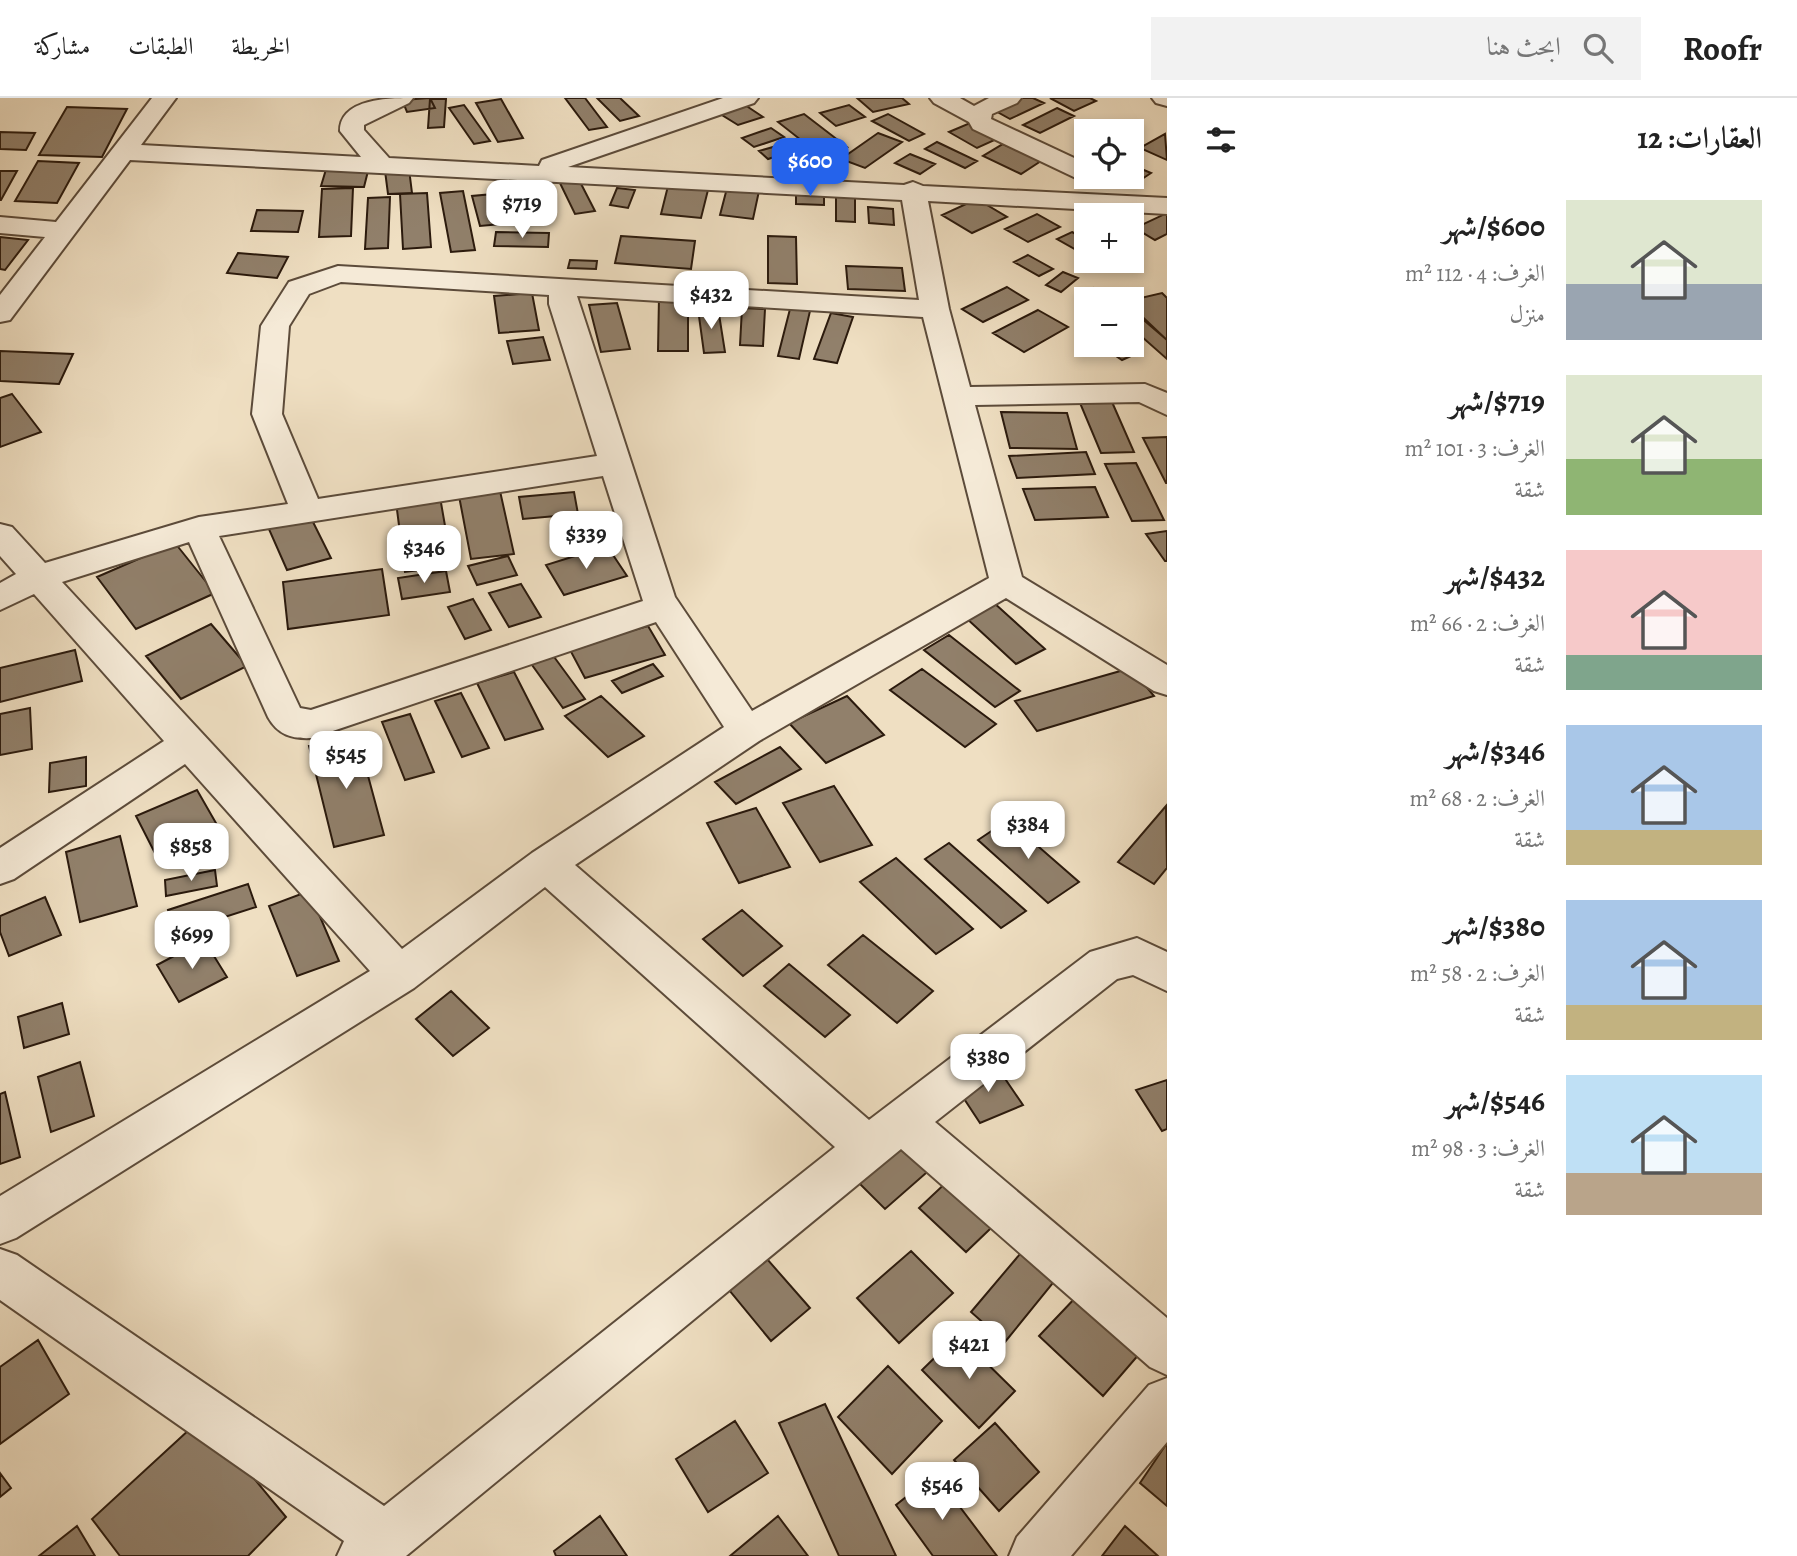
<!DOCTYPE html>
<html lang="ar">
<meta charset="utf-8">
<style>
:root{--surface:#fff;--page:#f2f2f2;--text:#222;--muted:#767676;--line:#e0e0e0;--accent:#2563eb}
body{margin:0;font-family:Alegreya,Amiri,serif;background:var(--page);color:var(--text);direction:rtl;height:100vh;display:flex;flex-direction:column;font-size:26px;white-space:nowrap}
*{box-sizing:border-box;margin:0}
p{font-size:23px;color:var(--muted)}
.icon{flex:none;width:38px;height:38px;fill:none;stroke:currentColor;stroke-width:2;stroke-linecap:round;stroke-linejoin:round}
.map{position:relative;flex:1;overflow:hidden;direction:ltr}
.details{display:flex;flex-direction:column;background:var(--surface);width:630px}
.details>*{flex:none}
.tools{position:absolute;left:1074px;top:21px;display:grid;gap:14px}
.tools a{display:grid;place-items:center;width:70px;height:70px;border-radius:0px;background:var(--surface);box-shadow:0 4px 10px #0003;font-size:35px}
.price{position:absolute;translate:-50% -60px;padding:0 16px;border-radius:14px;background:#fff;color:#222;font-size:23px;line-height:46px;filter:drop-shadow(0 2px 4px #0008)}
.price::after{content:'';position:absolute;left:50%;top:42px;width:21px;height:16px;margin-left:-10px;background:inherit;clip-path:polygon(0 0,100% 0,50% 100%)}
.price.active{background:var(--accent);color:#fff}
ul{padding:0;list-style:none}
li{display:flex;align-items:center;gap:21px;height:175px;padding:0 35px}
li span{display:grid;place-items:center;flex:none;width:196px;height:140px;border-radius:0px;color:#555}
li>.icon{margin-inline-start:auto}
span .icon{width:84px;height:84px;fill:#fffc;stroke-width:1}
li b{font-size:30px}
h2{display:flex;justify-content:space-between;align-items:center;height:84px;padding:0 35px;font-size:30px}
header{display:flex;align-items:center;gap:42px;box-sizing:border-box;height:98px;padding:0 35px;background:var(--surface);border-bottom:2px solid var(--line)}
header strong{font-size:33px}
nav{display:flex;gap:38px;margin-inline-start:auto;font-size:24px}
.search{width:490px;height:63px;background:var(--page);display:flex;align-items:center;gap:18px;box-sizing:border-box;padding:0 24px;border-radius:0px;color:var(--muted);font-size:26px}
main{display:flex;flex:1;min-height:0}
.map>svg:first-child{display:block}
.building{fill:#91806b;stroke:#2b1a0d;stroke-width:2}
.lines{fill:none;stroke-linecap:round;stroke-linejoin:round}
.minor-casing{stroke:#5c4b3a;stroke-width:4}
.minor{fill:#f5ead7;fill-rule:evenodd}
</style>
<header>
<strong>Roofr</strong>
<div class="search"><svg class="icon" aria-label="search" viewBox="0 0 24 24"><circle cx="10" cy="10" r="6"/><path d="M15 15l6 6"/></svg>ابحث هنا</div>
<nav><a>الخريطة</a><a>الطبقات</a><a>مشاركة</a></nav>
</header>
<main>
<section class="details">
<h2>العقارات: 12<svg class="icon" aria-label="filters" viewBox="0 0 24 24"><path d="M4 7h16M4 17h16"/><circle cx="9" cy="7" r="2"/><circle cx="15" cy="17" r="2"/></svg></h2>
<ul>
<li><span style="background:linear-gradient(#dfe7d0 60%,#9aa5b1 0)"><svg class="icon" aria-label="home" viewBox="0 0 24 24"><path d="M3 11l9-7 9 7M6 9v11h12V9"/></svg></span><div><b>$600/شهر</b><p>الغرف: 4 · 112 m²</p><p>منزل</p></div></li>
<li><span style="background:linear-gradient(#dfe7d0 60%,#8fb573 0)"><svg class="icon" aria-label="home" viewBox="0 0 24 24"><path d="M3 11l9-7 9 7M6 9v11h12V9"/></svg></span><div><b>$719/شهر</b><p>الغرف: 3 · 101 m²</p><p>شقة</p></div></li>
<li><span style="background:linear-gradient(#f6c9c9 75%,#7fa58c 0)"><svg class="icon" aria-label="home" viewBox="0 0 24 24"><path d="M3 11l9-7 9 7M6 9v11h12V9"/></svg></span><div><b>$432/شهر</b><p>الغرف: 2 · 66 m²</p><p>شقة</p></div></li>
<li><span style="background:linear-gradient(#a9c7e8 75%,#c2b280 0)"><svg class="icon" aria-label="home" viewBox="0 0 24 24"><path d="M3 11l9-7 9 7M6 9v11h12V9"/></svg></span><div><b>$346/شهر</b><p>الغرف: 2 · 68 m²</p><p>شقة</p></div></li>
<li><span style="background:linear-gradient(#a9c7e8 75%,#c2b280 0)"><svg class="icon" aria-label="home" viewBox="0 0 24 24"><path d="M3 11l9-7 9 7M6 9v11h12V9"/></svg></span><div><b>$380/شهر</b><p>الغرف: 2 · 58 m²</p><p>شقة</p></div></li>
<li><span style="background:linear-gradient(#bfe0f5 70%,#b9a48a 0)"><svg class="icon" aria-label="home" viewBox="0 0 24 24"><path d="M3 11l9-7 9 7M6 9v11h12V9"/></svg></span><div><b>$546/شهر</b><p>الغرف: 3 · 98 m²</p><p>شقة</p></div></li>
</ul>
</section>
<div class="map">
<svg width="1167" height="1458" viewBox="0 0 1167 1458">
<rect width="100%" height="100%" fill="#efdfc2"/>
<filter id="stains"><feTurbulence type="fractalNoise" baseFrequency=".00286" numOctaves="4"/><feColorMatrix values="0 0 0 0 .2 0 0 0 0 .09 0 0 0 0 .02 0 0 0 .5 -.17"/></filter>
<radialGradient id="worn" r=".72"><stop offset=".6" stop-color="#630" stop-opacity="0"/><stop offset="1" stop-color="#630" stop-opacity=".3"/></radialGradient>
<path class="building" d="M430 0 435 10 407 14 402 2Z
M565 0H585L607 29 589 32Z
M597 0H620L639 18 620 23Z
M857 0H902L909 6 873 14Z
M1021 0H1033L1044 5 1010 21 994 12Z
M1050 0H1090L1096 3 1074 13Z
M430 1H446L444 29 428 30Z
M501 1 523 40 498 44 476 5Z
M742 5 763 19 738 27 717 14Z
M464 7 490 43 474 46 449 10Z
M849 7 865 19 836 28 820 15Z
M67 9 127 11 102 59 39 57Z
M1057 10 1074 18 1040 35 1023 27Z
M804 16 847 49 820 57 778 24Z
M888 16 924 36 909 43 872 23Z
M1112 23 1140 37 1132 40V33H1091Z
M970 25 999 40 977 50 949 34Z
M771 30 784 39 754 49 742 40Z
M0 34 35 35 26 52 0 51Z
M878 35 902 44 865 70 841 61Z
M1165 36 1167 62 1140 50Z
M937 44 977 63 965 70 925 51Z
M787 45 796 52 768 61 759 53Z
M1003 46 1041 63 1021 76 983 58Z
M910 56 935 66 920 76 895 65Z
M38 63 79 65 57 105 15 103Z
M1132 67 1151 75 1139 83 1128 79H1132Z
M327 68 369 69 364 89 321 88Z
M409 71 412 95 388 96 385 73Z
M0 73H17L1 102H0Z
M577 78 595 113 575 116 558 81Z
M668 88 708 92 701 120 661 116Z
M353 90 351 138 319 139 322 91Z
M617 90 635 92 628 110 610 107Z
M727 90 759 93 753 121 720 117Z
M796 92 824 93V107L796 106Z
M463 93 475 152 451 154 440 95Z
M514 94 523 124 480 128 472 98Z
M427 95 431 149 403 151 400 96Z
M836 95 855 96V124L836 123Z
M390 99 388 150 365 151 368 100Z
M977 101 1007 119 972 135 942 117Z
M868 109 893 111 894 127 869 125Z
M257 112 303 113 298 134 251 133Z
M1167 115V136L1155 142 1135 130Z
M1037 116 1060 129 1028 144 1005 131Z
M496 134 549 135 548 149 494 148Z
M1072 134 1087 142V158L1057 141Z
M621 138 695 143 691 171 615 165Z
M768 138 796 139 797 186 768 185Z
M0 139 28 142 5 172 0 171Z
M238 155 288 159 277 180 227 175Z
M1028 157 1053 171 1039 178 1014 164Z
M570 162 597 163 596 171 568 170Z
M846 168 902 170 905 193 848 191Z
M1063 174 1078 180 1061 194 1046 187Z
M1007 189 1028 202 983 224 962 211Z
M1094 190 1113 201H1090L1082 197Z
M532 195 539 232 499 235 494 198Z
M1162 195 1167 200V242L1132 209V202Z
M659 199H688V253H658Z
M617 205 630 251 601 254 589 207Z
M718 210 725 254 704 255 698 211Z
M742 210 765 211 763 248 740 247Z
M790 211 810 213 799 261 778 258Z
M1038 212 1068 229 1024 254 993 235Z
M1132 212 1167 242V261L1132 230Z
M831 215 853 219 837 265 814 261Z
M543 239 550 262 513 266 507 243Z
M1100 247H1132L1142 253 1122 262Z
M0 253 73 256 59 286 0 283Z
M12 296 41 334 0 349V300Z
M1112 304 1134 354 1101 355 1080 305Z
M1001 314 1067 315 1077 351 1010 350Z
M1167 339V385H1166L1143 340Z
M1086 354 1095 376 1017 380 1009 358Z
M1136 365 1164 422 1132 423 1105 366Z
M1095 389 1108 419 1035 422 1023 391Z
M500 393 514 456 471 461 459 398Z
M574 394 578 416 523 421 519 399Z
M440 399 452 468 405 474 396 404Z
M310 418 331 460 287 472 268 429Z
M1167 433V463H1165L1146 436Z
M175 445 215 495 136 531 97 479Z
M607 448 627 478 564 497 546 467Z
M508 458 517 477 477 487 468 468Z
M382 471 389 517 288 531 283 484Z
M446 473 450 494 402 501 398 480Z
M521 486 541 519 509 529 489 495Z
M473 501 491 532 465 541 448 509Z
M993 504 1045 551 1016 566 964 518Z
M211 526 247 568 181 601 146 558Z
M648 528 665 557 585 580 569 550Z
M949 537 1020 593 995 609 924 552Z
M75 552 82 583 0 604V570Z
M549 552 585 601 563 610 527 560Z
M653 566 663 578 622 595 612 583Z
M1131 570 1154 598 1037 633 1015 603Z
M922 571 996 626 965 649 890 592Z
M514 574 543 631 505 642 477 585Z
M461 595 489 650 462 659 435 603Z
M601 598 644 638 608 659 565 618Z
M847 598 884 637 826 665 789 625Z
M30 610 32 651 0 657V616Z
M410 616 434 674 405 682 382 624Z
M357 637 384 737 334 749 309 648Z
M780 649 801 671 736 706 715 684Z
M86 659V688L49 694 50 665Z
M834 688 872 747 820 764 783 705Z
M197 692 224 739 161 767 136 718Z
M1166 708 1167 770 1154 786 1118 764Z
M756 710 790 769 739 785 707 725Z
M1008 722 1079 784 1048 805 978 742Z
M120 738 137 808 80 824 66 754Z
M949 745 1026 813 1001 830 925 761Z
M896 760 973 831 936 856 860 784Z
M215 772 217 788 166 798 165 782Z
M248 786 256 809 175 835 168 812Z
M309 793 339 863 297 878 269 808Z
M45 799 61 837 9 858 0 834V818Z
M742 812 782 848 743 878 703 841Z
M863 837 933 893 897 925 828 867Z
M204 842 227 879 179 904 157 867Z
M789 866 850 917 825 939 764 888Z
M451 893 489 930 453 958 416 921Z
M62 905 69 936 24 950 18 919Z
M80 964 94 1018 51 1034 38 979Z
M995 966 1023 1007 980 1025 953 984Z
M1167 982V1031L1162 1033 1136 992Z
M5 994 20 1059 0 1066V996Z
M894 1031 934 1068 885 1111 846 1072Z
M969 1063 1016 1106 966 1154 919 1110Z
M1031 1143 1065 1170 1005 1244 971 1214Z
M753 1145 810 1210 771 1243 715 1175Z
M911 1153 953 1195 899 1245 857 1200Z
M1097 1177 1159 1233 1103 1298 1039 1238Z
M958 1237 1015 1293 979 1330 922 1272Z
M38 1242 69 1296 0 1346V1269Z
M888 1268 942 1323 892 1376 838 1319Z
M825 1306 896 1458H839L779 1325Z
M203 1319 286 1419 248 1458H120L92 1421Z
M735 1323 768 1375 708 1414 676 1361Z
M995 1325 1039 1374 999 1413 954 1362Z
M1167 1345V1408L1140 1385Z
M0 1375 11 1390 0 1399Z
M935 1376 997 1458H933L896 1407Z
M600 1418 627 1458H556L554 1453Z
M778 1418 808 1458H730Z
M77 1428 95 1458H39Z
M1125 1428 1158 1458H1102Z"/>
<g class="lines">
<g class="minor-casing">
<path id="minor" d="M152 0H176L141 47 361 59 340 33C340 0 390 0 413 0L409 5 364 27V32L389 60 539 68 542 62 723 0H758L754 5 568 69 904 87 913 84 923 88 1167 100V116L928 103 949 211 970 289 1145 286 1167 295V317L1139 304 975 307 1022 479 1167 567V597L1154 593 1006 500 759 643 575 767 869 1022 1090 854 1137 840 1167 854V893L1133 877 1117 881 935 1024 1167 1220V1277L1150 1269 901 1051 406 1458H337L344 1443 0 1202V1151L17 1157 384 1408 835 1049 545 789 414 890 16 1140 0 1146V1098L370 873 185 666 14 781 0 786V750L164 643 34 496 0 512V485L16 476 0 458V426L12 429 45 465 199 419 288 406 252 316 261 228 289 184 338 168 919 202 902 102 130 62 10 222 0 224V197L45 139 0 135V119L56 124ZM341 184 549 197V206L597 358 318 401 282 316 289 228 309 196ZM577 198 923 219 989 480 752 613 675 499ZM603 378 643 503 311 612 300 610 219 438ZM189 444 268 619C278 637 292 641 312 640L656 524 724 629 532 755 402 851 62 484Z
M930 0H960L974 8 989 0H1021L1017 5 992 16 991 21 1087 66V79H1098L1087 84 1078 81 973 31 969 24 934 5Z
M1152 0H1167V8L1156 5Z
M1167 1280V1344L1071 1458H1009L1017 1439 1149 1287Z"/>
</g>
<use href="#minor" class="minor"/>
</g>
<rect width="100%" height="100%" filter="url(#stains)"/>
<rect width="100%" height="100%" fill="url(#worn)"/>
</svg>
<div class="tools">
<a><svg class="icon" aria-label="locate" viewBox="0 0 24 24"><circle cx="12" cy="12" r="6"/><path d="M12 2v4M12 18v4M2 12h4M18 12h4"/></svg></a>
<a>+</a>
<a>−</a>
</div>
<b class="price active" style="left:810px;top:100px">$600</b>
<b class="price" style="left:522px;top:142px">$719</b>
<b class="price" style="left:711px;top:233px">$432</b>
<b class="price" style="left:586px;top:473px">$339</b>
<b class="price" style="left:424px;top:487px">$346</b>
<b class="price" style="left:346px;top:693px">$545</b>
<b class="price" style="left:1028px;top:763px">$384</b>
<b class="price" style="left:191px;top:785px">$858</b>
<b class="price" style="left:192px;top:873px">$699</b>
<b class="price" style="left:988px;top:996px">$380</b>
<b class="price" style="left:969px;top:1283px">$421</b>
<b class="price" style="left:942px;top:1424px">$546</b>
</div>
</main>
